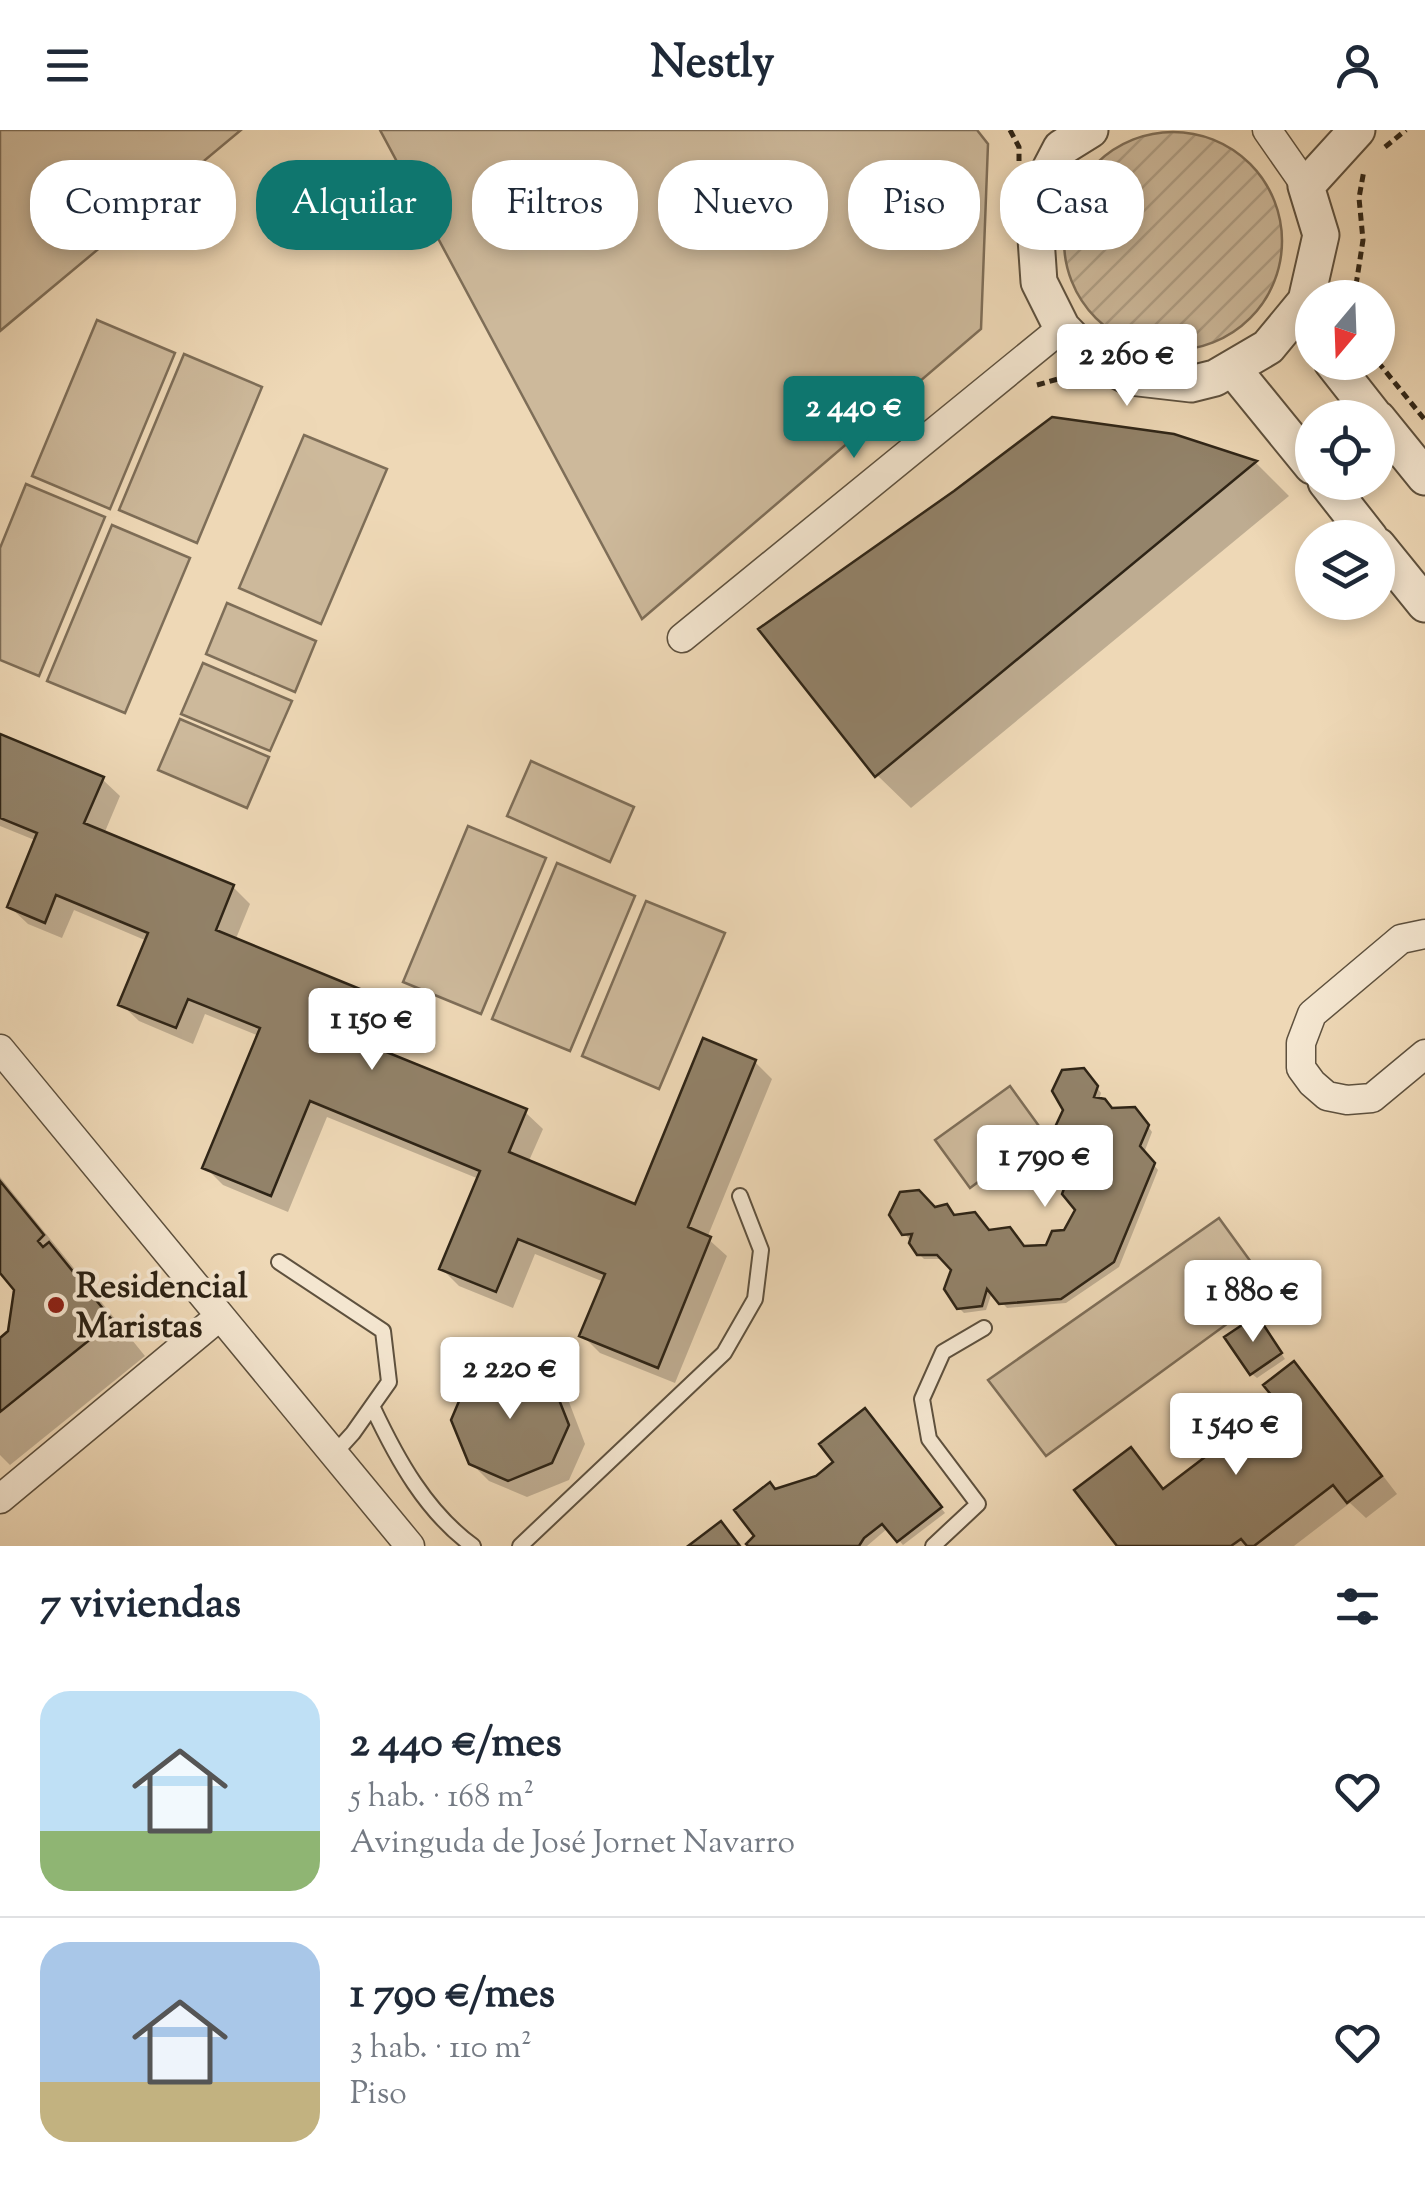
<!DOCTYPE html>
<html lang="es">
<meta charset="utf-8">
<style>
:root{--surface:#fff;--page:#f6f6f7;--text:#1f2937;--muted:#747a83;--line:#e0e1e3;--accent:#0f766e}
body{margin:0;font-family:"Sorts Mill Goudy",serif;background:var(--page);color:var(--text);height:100vh;display:flex;flex-direction:column;font-size:38px;white-space:nowrap}
*{box-sizing:border-box;margin:0}
p{font-size:32px;color:var(--muted)}
.icon{flex:none;width:55px;height:55px;fill:none;stroke:currentColor;stroke-width:2;stroke-linecap:round;stroke-linejoin:round}
.map{position:relative;height:1416px;overflow:hidden}
.details{display:flex;flex-direction:column;background:var(--surface);flex:1}
.details>*{flex:none}
.top-card{position:absolute;left:30px;top:30px;width:1365px;height:90px;display:flex;gap:20px}
.needle{width:65px;rotate:199deg}
.fabs{position:absolute;left:1295px;top:150px;display:grid;gap:20px}
.fabs a{display:grid;place-items:center;width:100px;height:100px;border-radius:50%;background:var(--surface);box-shadow:0 5px 15px #0003;font-size:50px}
.price{position:absolute;translate:-50% -85px;padding:0 22px;border-radius:10px;background:#fff;color:#222;font-size:32px;line-height:65px;filter:drop-shadow(0 2px 5px #0008)}
.price::after{content:'';position:absolute;left:50%;top:60px;width:30px;height:22px;margin-left:-15px;background:inherit;clip-path:polygon(0 0,100% 0,50% 100%)}
.price.current{background:var(--accent);color:#fff}
ul{padding:0;list-style:none}
li{display:flex;align-items:center;gap:30px;height:250px;padding:0 40px}
li+li{border-top:2px solid var(--line)}
li span{display:grid;place-items:center;flex:none;width:280px;height:200px;border-radius:30px;color:#555}
li>.icon{margin-inline-start:auto}
span .icon{width:120px;height:120px;fill:#fffc;stroke-width:1}
li b{font-size:42px}
h2{display:flex;justify-content:space-between;align-items:center;height:120px;padding:0 40px;font-size:42px}
.tag{padding:0 35px;border-radius:40px;background:var(--surface);box-shadow:0 5px 15px #0003;font-size:35px;line-height:90px}
.tag.current{background:var(--accent);color:#fff}
header{display:flex;justify-content:space-between;align-items:center;height:130px;padding:0 40px;background:var(--surface);font-size:45px;font-weight:700}
.map>svg:first-child{display:block}
.grass{fill:#cdb99b;stroke:#7e6e58;stroke-width:2.5}
.garden{fill:url(#garden-furrows);stroke:#7e6e58;stroke-width:2.5}
.shadow{fill:#0003}
.building{fill:#928269;stroke:#2e2416;stroke-width:2.5}
.lines{fill:none;stroke-linecap:round;stroke-linejoin:round}
.service-casing{stroke:#5e513e;stroke-width:18}
.minor-casing{stroke:#5e513e;stroke-width:31}
.tertiary-casing{stroke:#5e513e;stroke-width:39}
.path{stroke:#2e2416;stroke-width:5;stroke-dasharray:8 5;stroke-linecap:butt}
.service{stroke:#f4e6d0;stroke-width:14}
.minor{stroke:#f4e6d0;stroke-width:28}
.tertiary{stroke:#f4e6d0;stroke-width:35}
.poi-dot{fill:#8f2418;stroke:#f4e6d0;stroke-width:4}
.labels{text-anchor:middle;stroke-width:8;stroke-linejoin:round;paint-order:stroke}
.poi-label{font-size:35px;font-weight:bold;fill:#2e2416;stroke:#f4e6d0;text-anchor:start}
</style>
<header><svg class="icon" aria-label="menu" viewBox="0 0 24 24"><path d="M4 6h16M4 12h16M4 18h16"/></svg>Nestly<svg class="icon" aria-label="person" viewBox="0 0 24 24"><circle cx="12" cy="8" r="4"/><path d="M4 21q1-7 8-7t8 7"/></svg></header>
<div class="map">
<svg width="1425" height="1416" viewBox="0 0 1425 1416">
<defs>
<pattern id="garden-furrows" width="10" height="10" patternUnits="userSpaceOnUse" patternTransform="scale(2.5)"><rect width="10" height="10" fill="#cdb99b"/><path d="M-1 1l2-2M0 10L10 0M9 11l2-2" fill="none" stroke="#b09f85"/></pattern>
</defs>
<rect width="100%" height="100%" fill="#eed8b6"/>
<filter id="stains"><feTurbulence type="fractalNoise" baseFrequency=".002" numOctaves="4"/><feColorMatrix values="0 0 0 0 .2 0 0 0 0 .09 0 0 0 0 .02 0 0 0 .5 -.17"/></filter>
<radialGradient id="worn" r=".72"><stop offset=".6" stop-color="#630" stop-opacity="0"/><stop offset="1" stop-color="#630" stop-opacity=".3"/></radialGradient>
<path class="grass" d="M0 0H241L0 201Z
M380 0H977L988 14 981 199 642 489Z
M97 190 175 223 110 379 32 346Z
M184 224 262 257 197 413 119 380Z
M304 305 387 339 321 494 239 458Z
M26 354 105 387 39 546 0 530V418Z
M112 395 190 428 125 583 47 551Z
M227 473 316 511 295 562 206 524Z
M203 533 292 571 270 621 181 584Z
M180 589 269 627 247 678 158 640Z
M531 631 634 677 610 732 507 686Z
M468 696 546 728 481 884 403 852Z
M557 733 635 766 570 921 492 889Z
M646 771 725 803 659 959 582 926Z
M1010 956 1044 1003 970 1058 935 1010Z
M1219 1088 1272 1161 1046 1326 988 1250Z"/>
<path class="garden" d="M1064 111a109 109 0 1 1 218 0a109 109 0 1 1-218 0Z"/>
<path class="shadow" d="M1173 306 1256 333 1289 366 911 678 877 645Z
M0 607 102 649 120 666 104 704 233 757 250 774 235 811 359 862 376 879 362 914 525 982 543 999 528 1033 637 1077 755 932 772 949 707 1108 727 1126 675 1253 600 1223 582 1205 604 1152 535 1124 513 1178 459 1156 442 1139 479 1049 327 987 288 1082 223 1055 205 1037 259 906 205 884 193 914 139 891 121 874 147 811 74 780 62 808 28 794 10 777 37 711 0 696Z
M1089 946 1101 963 1099 970 1113 981 1140 985 1152 1002 1144 1023 1158 1040 1119 1137 1066 1173 1007 1178 992 1162 986 1180 964 1183 958 1177 953 1140 944 1129H924L919 1124 913 1108 909 1109 904 1103 935 1080 1024 1118H1047L1066 1103 1078 1080 1073 1042Z
M0 1047 145 1226 10 1335 0 1325V1211L11 1203 16 1159 0 1139Z
M1261 1193 1285 1229 1257 1248 1252 1244Z
M1294 1235 1311 1252 1397 1364 1366 1388 1350 1373 1294 1416H1121L1131 1321 1165 1361 1281 1273Z
M550 1254 569 1272 585 1314 569 1350 527 1367 489 1351 471 1333Z
M869 1286 945 1383 903 1415 888 1398 867 1416H751L758 1406 775 1361 818 1348 836 1333Z"/>
<path class="building" d="M1052 287 1174 304 1257 331 875 647 758 499 954 361Z
M0 604 104 647 84 693 234 755 216 800 360 859 342 904 527 979 509 1022 635 1074 703 908 756 930 688 1097 711 1107 658 1238 579 1206 605 1144 518 1109 496 1162 439 1139 480 1041 310 971 271 1066 202 1038 260 898 188 869 176 898 118 875 148 803 56 765 45 793 7 777 37 703 0 688Z
M1084 938 1098 956 1094 967 1105 969 1112 978 1135 977 1149 995 1140 1016 1155 1033 1114 1132 1061 1169 999 1174 987 1159 982 1176 957 1179 944 1159 951 1140 937 1125H917L909 1113 912 1104 902 1105 889 1085 900 1062 919 1060 935 1077 947 1074 954 1085 975 1082 989 1100 1010 1097 1024 1116 1046 1115 1052 1101 1064 1100 1075 1080 1062 1064 1070 1043 1056 1025 1064 1004 1056 995 1063 980 1052 961 1062 940Z
M0 1051 44 1105 38 1111 43 1117 49 1112 113 1191 0 1282V1208L8 1201 14 1160 0 1143Z
M1257 1185 1282 1223 1250 1245 1224 1207Z
M1294 1231 1382 1346 1347 1373 1333 1355 1254 1416H1247L1241 1409 1231 1416H1117L1074 1360 1131 1317 1163 1359 1277 1272 1263 1255Z
M509 1233 552 1252 569 1295 552 1333 508 1351 469 1334 451 1290 468 1250Z
M865 1278 942 1377 897 1412 882 1394 864 1408 859 1416H748L746 1414 754 1406 734 1380 770 1352 775 1359 816 1346 833 1332 819 1314Z
M721 1391 740 1416H688Z"/>
<g class="lines">
<g class="service-casing">
<path id="service" d="M279 1132 383 1201 389 1252 353 1303 334 1324
M373 1278C397 1329 426 1382 473 1416
M520 1416 724 1223 755 1169 761 1120 740 1066
M933 1416 978 1374 929 1309 922 1269 943 1222 984 1198"/>
</g>
<g class="minor-casing">
<path id="minor" d="M1267 0 1306 56
M682 508 1062 198
M1425 804 1401 809 1312 884 1301 913V938L1312 953 1327 966 1347 970 1372 968 1425 924
M0 919 410 1416
M0 1369 220 1186"/>
</g>
<g class="tertiary-casing">
<path id="tertiary" d="M1090 0 1061 18 1049 41 1035 94 1039 152 1062 198 1089 226 1130 247 1191 254 1215 248 1268 217 1306 171 1321 105 1306 56 1357 0
M1332 232 1376 288
M1233 239 1312 336
M1378 289 1425 347
M1326 352 1370 408
M1378 416 1425 474"/>
</g>
<path class="path" d="M1010 0 1019 17V31
M1385 17 1406 0
M1354 168 1363 110 1359 68 1364 40
M1378 232 1425 290
M1037 255 1065 247"/>
<use href="#service" class="service"/>
<use href="#minor" class="minor"/>
<use href="#tertiary" class="tertiary"/>
</g>
<circle class="poi-dot" cx="56" cy="1175" r="10"/>
<g class="labels">
<g class="poi-label">
<text x="76" y="1167">Residencial<tspan x="76" dy="40">Maristas</tspan></text>
</g>
</g>
<rect width="100%" height="100%" filter="url(#stains)"/>
<rect width="100%" height="100%" fill="url(#worn)"/>
</svg>
<div class="fabs">
<a><svg class="needle" viewBox="-14 -14 28 28"><path d="M0-13l5 13h-10z" fill="#e53935"/><path d="M0 13l5-13h-10z" fill="#747a83"/></svg></a>
<a><svg class="icon" aria-label="locate" viewBox="0 0 24 24"><circle cx="12" cy="12" r="6"/><path d="M12 2v4M12 18v4M2 12h4M18 12h4"/></svg></a>
<a><svg class="icon" aria-label="layers" viewBox="0 0 24 24"><path d="M12 4l9 5-9 5-9-5zM3 14l9 5 9-5"/></svg></a>
</div>
<b class="price" style="left:1127px;top:279px">2 260 €</b>
<b class="price current" style="left:854px;top:331px">2 440 €</b>
<b class="price" style="left:372px;top:943px">1 150 €</b>
<b class="price" style="left:1045px;top:1080px">1 790 €</b>
<b class="price" style="left:1253px;top:1215px">1 880 €</b>
<b class="price" style="left:510px;top:1292px">2 220 €</b>
<b class="price" style="left:1236px;top:1348px">1 540 €</b>
<div class="top-card">
<a class="tag">Comprar</a>
<a class="tag current">Alquilar</a>
<a class="tag">Filtros</a>
<a class="tag">Nuevo</a>
<a class="tag">Piso</a>
<a class="tag">Casa</a>
</div>
</div>
<section class="details">
<h2>7 viviendas<svg class="icon" aria-label="filters" viewBox="0 0 24 24"><path d="M4 7h16M4 17h16"/><circle cx="9" cy="7" r="2"/><circle cx="15" cy="17" r="2"/></svg></h2>
<ul>
<li><span style="background:linear-gradient(#bfe0f5 70%,#8fb573 0)"><svg class="icon" aria-label="home" viewBox="0 0 24 24"><path d="M3 11l9-7 9 7M6 9v11h12V9"/></svg></span><div><b>2 440 €/mes</b><p>5 hab. · 168 m²</p><p>Avinguda de José Jornet Navarro</p></div><svg class="icon" aria-label="heart" viewBox="0 0 24 24"><path d="M12 20l-8-8c-3-5 5-10 8-4 3-6 11-1 8 4z"/></svg></li>
<li><span style="background:linear-gradient(#a9c7e8 70%,#c2b280 0)"><svg class="icon" aria-label="home" viewBox="0 0 24 24"><path d="M3 11l9-7 9 7M6 9v11h12V9"/></svg></span><div><b>1 790 €/mes</b><p>3 hab. · 110 m²</p><p>Piso</p></div><svg class="icon" aria-label="heart" viewBox="0 0 24 24"><path d="M12 20l-8-8c-3-5 5-10 8-4 3-6 11-1 8 4z"/></svg></li>
</ul>
</section>
